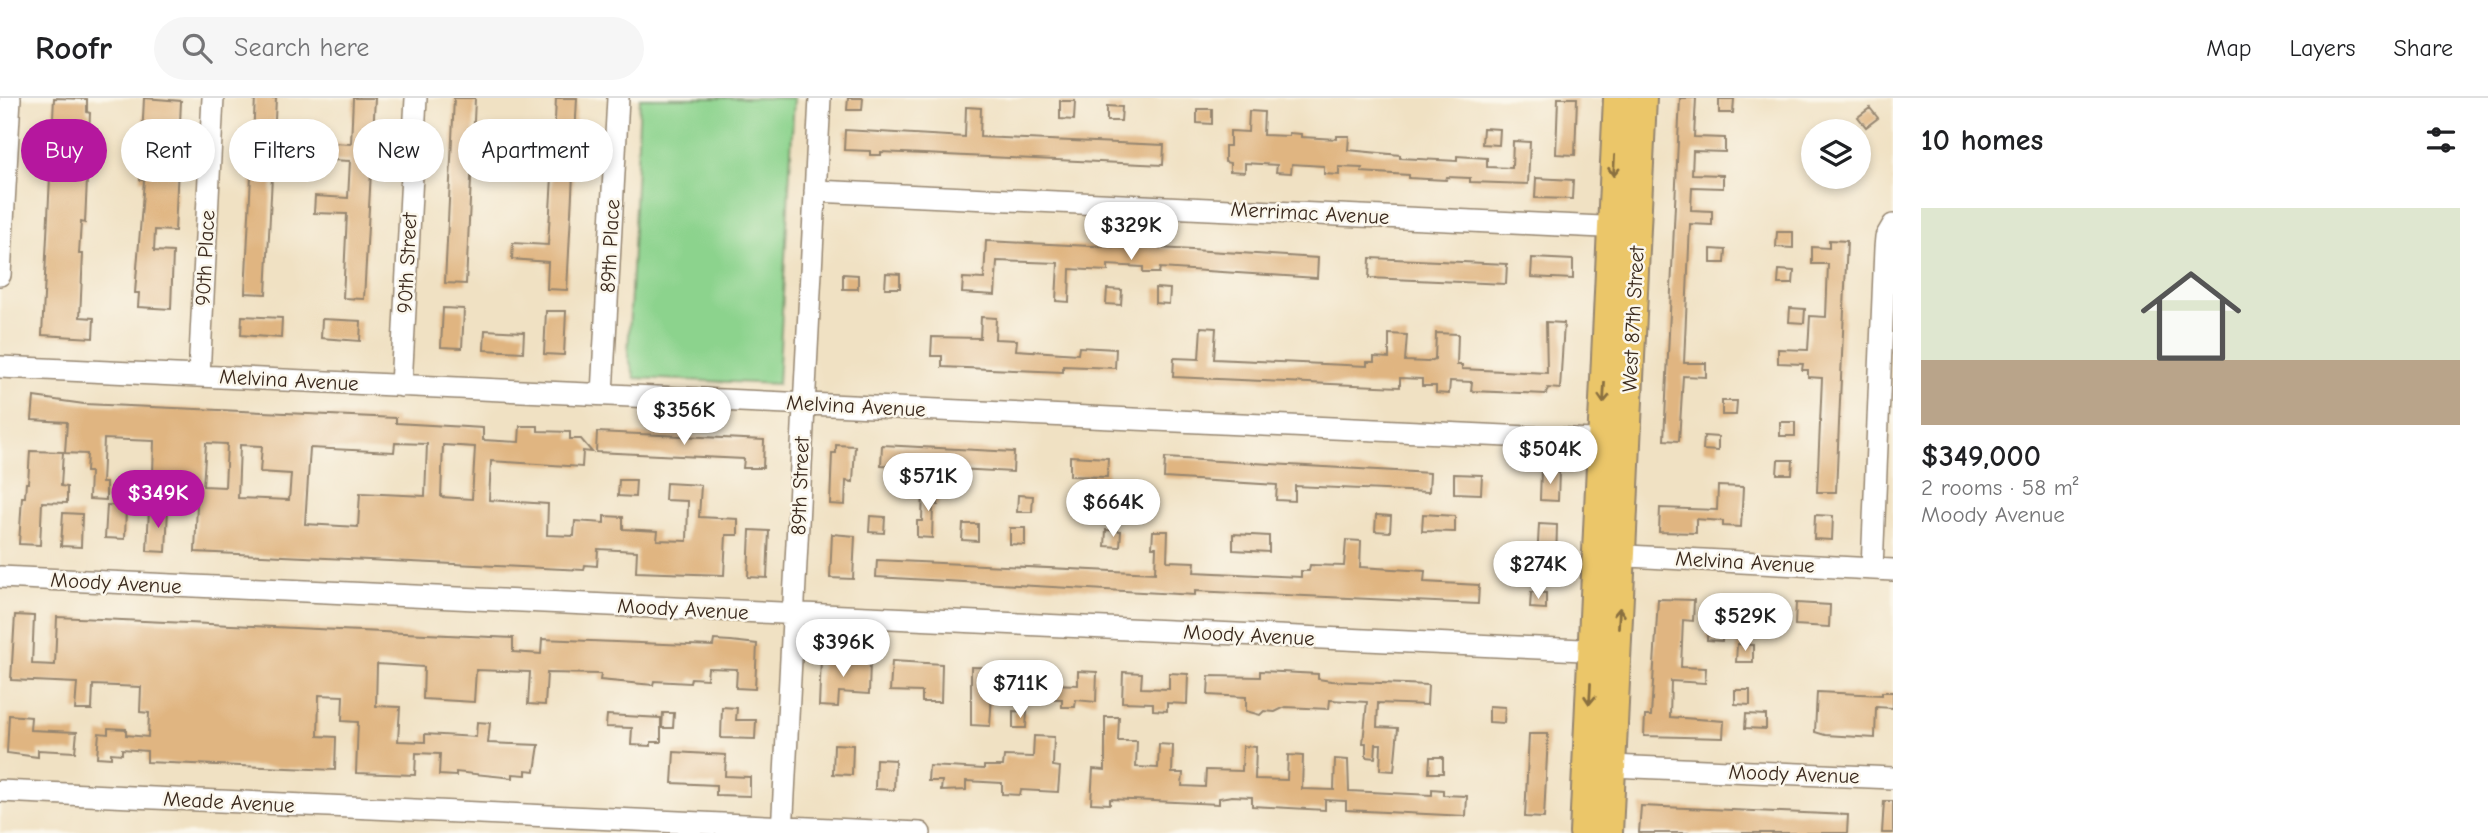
<!DOCTYPE html>
<meta charset="utf-8">
<style>
:root{--surface:#fff;--page:#f6f6f6;--text:#202124;--muted:#757577;--line:#e0e0e0;--accent:#b5179e}
body{margin:0;font-family:"Comic Neue",sans-serif;background:var(--page);color:var(--text);height:100vh;display:flex;flex-direction:column;font-size:26px;white-space:nowrap}
*{box-sizing:border-box;margin:0}
p{font-size:23px;color:var(--muted)}
.icon{flex:none;width:38px;height:38px;fill:none;stroke:currentColor;stroke-width:2;stroke-linecap:round;stroke-linejoin:round}
.map{position:relative;flex:1;overflow:hidden}
.side{display:flex;flex-direction:column;background:var(--surface);width:595px}
.side>*{flex:none}
.top-card{position:absolute;left:21px;top:21px;width:665px;height:63px;display:flex;gap:14px}
.tools{position:absolute;left:1801px;top:21px;display:grid;gap:14px}
.tools a{display:grid;place-items:center;width:70px;height:70px;border-radius:50%;background:var(--surface);box-shadow:0 4px 10px #0003;font-size:35px}
.price{position:absolute;translate:-50% -60px;padding:0 16px;border-radius:24px;background:#fff;color:#222;font-size:23px;line-height:46px;filter:drop-shadow(0 2px 4px #0008)}
.price::after{content:'';position:absolute;left:50%;top:42px;width:21px;height:16px;margin-left:-10px;background:inherit;clip-path:polygon(0 0,100% 0,50% 100%)}
.price.on{background:var(--accent);color:#fff}
ul{padding:0;list-style:none}
li{display:grid;align-content:center;gap:14px;height:371px;padding:0 28px}
li+li{border-top:2px solid var(--line)}
li span{display:grid;place-items:center;height:217px;border-radius:0px;color:#555}
li>.icon{margin-inline-start:auto}
span .icon{width:126px;height:126px;fill:#fffc;stroke-width:1}
li b{font-size:30px}
h2{display:flex;justify-content:space-between;align-items:center;height:84px;padding:0 28px;font-size:30px}
.pill{padding:0 24px;border-radius:32px;background:var(--surface);box-shadow:0 4px 10px #0003;font-size:24px;line-height:63px}
.pill.on{background:var(--accent);color:#fff}
header{display:flex;align-items:center;gap:42px;box-sizing:border-box;height:98px;padding:0 35px;background:var(--surface);border-bottom:2px solid var(--line)}
header strong{font-size:33px}
nav{display:flex;gap:38px;margin-inline-start:auto;font-size:24px}
.search{width:490px;height:63px;background:var(--page);display:flex;align-items:center;gap:18px;box-sizing:border-box;padding:0 24px;border-radius:38px;color:var(--muted);font-size:26px}
main{display:flex;flex:1;min-height:0}
.map>svg:first-child{display:block}
.green{fill:#8cd38d;stroke:#647e56;stroke-width:2}
.building{fill:#e0b581;fill-rule:evenodd}
.lines{fill:none;stroke-linecap:round;stroke-linejoin:round}
.minor-casing{stroke:#968670;stroke-width:24}
.major-casing{stroke:#968670;stroke-width:30}
.minor{stroke:#fff;stroke-width:21}
.major{stroke:#ebc669;stroke-width:26}
.oneway{stroke:#8a7040}
.labels{text-anchor:middle;stroke-width:5;stroke-linejoin:round;paint-order:stroke}
.street-label{font-size:21px;fill:#3b2a1e;stroke:#fbf7ec}
</style>
<header>
<strong>Roofr</strong>
<div class="search"><svg class="icon" aria-label="search" viewBox="0 0 24 24"><circle cx="10" cy="10" r="6"/><path d="M15 15l6 6"/></svg>Search here</div>
<nav><a>Map</a><a>Layers</a><a>Share</a></nav>
</header>
<main>
<div class="map">
<svg width="1893" height="735" viewBox="0 0 1893 735">
<rect width="100%" height="100%" fill="#fbf7ec"/>
<filter id="ink" filterUnits="userSpaceOnUse"><feTurbulence type="fractalNoise" baseFrequency=".0143" numOctaves="2"/><feDisplacementMap in="SourceGraphic" scale="14" xChannelSelector="R" yChannelSelector="G"/><feConvolveMatrix kernelMatrix="1 2 1 2 8 2 1 2 1" color-interpolation-filters="sRGB"/></filter>
<filter id="wash" filterUnits="userSpaceOnUse"><feTurbulence type="fractalNoise" baseFrequency=".00686" numOctaves="4" result="noise"/><feDisplacementMap in="SourceGraphic" scale="28" xChannelSelector="R" yChannelSelector="G"/><feGaussianBlur stdDeviation="1.57" result="paint"/><feColorMatrix in="noise" values="0 0 0 0 0 0 0 0 0 0 0 0 0 0 0 0 0 1.4 0 .05"/><feComposite in="paint" operator="in"/></filter>
<g filter="url(#wash)">
<rect width="100%" height="100%" fill="#f0e1c3"/>
<path class="green" d="M640 0H794L778 286 635 280 628 258Z"/>
<g id="blocks">
<path class="building" d="M54 0 87 1V14L90 15 85 125 81 124 79 156H83L80 219 94 220 93 240 42 237Z
M144 0 181 3 175 133 155 132 154 153 173 154 171 211 138 209 139 195H135L144 82H140Z
M255 0H276L274 42 351 46 353 0H375L364 201 343 200 347 116 314 115 315 98 348 100 350 63 273 59 266 196 245 195Z
M454 0H475L473 46H484L483 60H472L466 186 445 185Z
M556 0H577L567 192 547 191 548 164 512 161 513 145 548 147 553 61 521 59 522 42 554 44Z
M848 0H863L862 12H847Z
M1558 0H1577L1575 57 1556 56Z
M1680 0H1696L1694 39 1725 40V54L1693 53 1692 76 1723 77V90L1692 89 1691 112 1712 113V127L1690 126 1684 265H1706V279L1683 278 1679 343 1664 342Z
M1719 1H1734L1733 15H1719Z
M1060 3H1075L1074 22 1060 21Z
M1107 8 1122 9 1121 23H1107Z
M966 9 981 10 980 39 1164 47 1163 67 881 54V57H870V53L844 52 845 32 965 39Z
M1870 10 1878 20 1866 29 1858 19Z
M1197 11H1212V26L1197 25Z
M1249 13 1264 14 1263 37 1289 38V35L1301 36V39L1337 41V38H1349L1348 52 1400 57V60L1457 63V58L1487 60V69L1512 70 1513 43 1530 44 1528 86 1470 84V80L1447 79 1446 82 1409 80V77L1361 74 1362 70 1339 69V77L1324 76V68L1292 66 1291 75 1276 74 1277 67 1245 65V74L1230 73V65L1225 64V48H1230V33L1248 34Z
M1483 30 1500 31 1499 47 1482 46Z
M1536 80 1573 82 1572 101 1535 100Z
M1777 134H1793V150L1776 149Z
M1829 142 1847 143 1836 394H1817L1822 280 1808 279V272H1802L1803 266 1778 265V251L1808 252 1810 218 1826 219 1828 166H1812V149L1829 150Z
M986 143 1132 150 1160 147V150L1318 160 1317 180 1160 170 1159 175H1143V169L1108 167V173L1070 171 1069 204 1056 203 1058 165 997 163 995 197 962 195 963 180 984 181Z
M1711 151 1726 152 1725 165H1711Z
M1370 160 1507 166 1506 186 1369 180Z
M1532 160 1573 162V181L1531 179Z
M1779 172 1794 173 1793 186H1778Z
M886 175 900 176V190H885Z
M843 176 858 177V191H843Z
M1155 190 1170 191 1169 206 1155 205Z
M1107 191 1122 192 1121 207 1106 206Z
M443 210 464 211 462 250 441 249Z
M1790 210 1805 211 1804 225 1789 224Z
M546 213H566L564 257 544 256Z
M242 218 282 220 281 240 241 237Z
M981 219 996 220 995 241 1017 242 1016 252 1078 256 1079 249 1116 251 1115 270 1063 268V274L942 269V258H931L932 239 980 240Z
M322 221 361 223 360 243 321 240Z
M1546 224 1564 225 1560 291 1548 290 1546 296 1471 293 1472 284 1450 283 1449 296 1436 295V288H1422V281L1400 280V289L1173 279 1174 260 1199 261 1201 229 1216 230 1214 261 1367 268V264H1374V259L1389 260V236L1407 237 1405 263 1428 264 1435 261 1436 235 1458 236 1457 267H1462V271L1547 275Z
M485 232 524 234 523 254 484 252Z
M34 299 84 306 396 320V325L483 330V342L519 344 520 328H538V333L570 334V341H581L592 354 583 353 582 369 491 363 489 402 548 406 547 437 574 438 575 423 604 425V418L623 419V431L658 433 657 442 687 443 688 403 665 402 666 385 701 387 699 419 738 421V437H726L724 477 636 474 637 453 598 451 597 468 585 467 584 472 195 454 197 406 167 404 168 378 153 377 154 343 104 341 102 385H106V402L89 401 90 374H86L87 356 65 355 67 324 32 322ZM206 345 227 346 225 389 203 388ZM395 345 427 346 425 398 360 395 358 429 305 426 310 350 394 354ZM240 347 262 348 260 374 291 376 289 402 238 400ZM443 347 475 349 472 401 441 399Z
M1722 303H1737L1736 317H1722Z
M1780 324H1795V338H1780Z
M597 334 764 342 763 370H743L744 361 596 354Z
M1704 338 1718 339V353L1703 352Z
M836 347 855 348 853 384 846 383 845 407 830 406 832 355H836Z
M882 347 1014 354 1013 374 881 367Z
M30 353 63 354 61 388 67 389V405L42 404 40 447 19 446 22 399H25L26 385H28Z
M1070 358 1108 360 1107 379 1070 378Z
M1165 360 1430 375 1429 394 1295 388V403L1276 402 1277 387 1164 380Z
M1778 362H1793L1792 376H1777Z
M1541 372 1559 373 1558 403 1540 402Z
M1454 376 1482 377 1481 396 1454 395Z
M619 382H636L635 399 618 398Z
M1718 388 1743 389 1741 429 1723 428V423L1696 421V435L1659 434 1660 410 1717 412Z
M923 390 938 391V407H933L932 440 917 439V423H922Z
M1018 397 1033 398 1032 414H1017Z
M107 407 126 408 125 441 105 440Z
M149 410H168L166 454 147 453Z
M63 415 82 416 81 449 61 448Z
M1423 416 1455 418V434L1422 433Z
M1376 417 1391 418 1390 434 1375 433Z
M1815 417 1833 418 1832 442 1814 441Z
M870 418 885 419 884 435 869 434Z
M963 426H978V443L962 442Z
M1539 426 1557 427 1556 465 1537 464Z
M1010 430H1025V447L1010 446Z
M750 432 769 433 767 480 748 479Z
M1106 432 1121 433 1120 449 1105 448Z
M1153 433H1168L1167 463 1195 464 1194 474 1301 479V473H1309L1310 467 1344 468 1346 442 1361 443 1360 469 1425 473 1424 484 1479 487 1478 506 1195 493V497L876 479 877 462 1155 475 1156 449H1152Z
M832 436 855 438 853 481 830 480Z
M1233 436 1269 438V454L1233 452Z
M1531 494 1546 495V511L1530 510Z
M1658 501 1694 502 1693 523 1683 522 1681 569 1706 570 1705 585 1671 583 1670 619 1724 623 1723 640 1644 638 1645 618H1651Z
M1796 505 1830 507 1829 529 1795 527Z
M1751 509 1771 510 1770 533 1750 532Z
M15 517 34 518 32 566 55 567 57 519 513 540V554L541 556 542 541 713 548 714 542 731 543 757 546 755 591 736 590 737 571 708 570 707 581 691 580 690 585 654 583 653 587 600 582 601 576 547 575 545 607 528 606 530 574 476 572 474 604 458 603 423 601 424 569 377 566 376 608 400 609 398 643 425 644V636L476 639 477 624 490 625 488 645 539 647 535 673 526 672V677L513 676V680L456 674V678L439 677 440 656 416 655 415 677 356 675 358 624 342 623 343 598 319 597 318 638 336 639 335 672 147 664V653L122 651V656L111 655V660L97 659 99 635 108 636V630L126 631V637L148 639 149 615 140 614 141 589 93 587 92 612H75L77 585 11 582Z
M1708 528H1723L1722 543 1707 542Z
M1737 546 1753 547V564H1736Z
M821 560 870 562 869 596 839 594 838 609 819 608Z
M892 563 942 566 941 604H922V594L890 593Z
M971 569 1006 570 1005 598 992 597 990 628 971 627Z
M1032 570 1051 571 1050 586 1078 587V573L1097 574 1096 604 1076 602 1075 609H1062V601L1030 600Z
M1260 573 1318 576V581L1331 583 1428 587 1427 607 1378 605 1377 629 1398 630 1394 673 1380 672 1381 646H1376L1375 660 1366 659V645H1363L1367 604 1330 602 1329 611 1285 609 1275 614 1264 613 1260 617 1246 613V599L1208 597 1209 578 1260 579Z
M1123 574 1142 575 1141 590 1169 591V575L1188 576 1187 606 1167 605V613L1153 612V605L1122 604Z
M1735 592H1750V607L1735 606Z
M1817 594 1882 597V594H1893V610L1876 609 1875 640 1825 637 1815 634Z
M1489 608 1505 609 1504 625 1489 624Z
M722 609 737 610 736 622H756L755 641 721 640Z
M1013 613 1027 614 1026 630H1013Z
M663 615H674L673 630H662Z
M1746 616 1766 617V631L1745 630Z
M9 617 31 619 30 632 77 634 75 654 38 652V659L7 655Z
M607 617 661 620V644H651V648L631 647 632 630 606 629Z
M1105 619H1119L1118 643H1137L1136 669 1158 670 1159 646 1173 647 1172 675H1183L1182 688 1205 689 1206 672 1242 673 1243 648 1256 649 1255 681 1287 682 1288 657 1303 658 1302 691 1334 692 1335 661 1348 662 1349 693 1432 697V691L1443 692V697L1467 698 1466 718 1346 712V703L1325 702V712L1252 708V699L1232 698 1219 700V706L1110 701V706L1091 705 1093 671 1105 672Z
M1529 636H1548L1544 720 1525 719Z
M1034 638 1054 639 1053 668 1060 669 1058 694 1021 692 1020 697 1002 696V685L966 683V692L941 693 942 683H928L929 668 984 671V668H1003L1004 658 1033 659Z
M834 646 853 647 852 677 833 676Z
M674 654 726 657 725 678 750 679V698L716 697V687L672 685Z
M1430 659H1443V675H1429Z
M876 661 895 662 894 692 875 691Z
M1884 703H1893V735H1882Z
M1641 708 1848 717 1847 735H1639Z"/>
</g>
</g>
<g filter="url(#ink)">
<use href="#blocks" fill-opacity="0" stroke="#968670" stroke-width="2"/>
<g class="lines">
<g class="minor-casing">
<path id="minor" d="M815 93 1624 130
M0 177 10 0
M0 269 1615 343
M199 278 213 0
M401 288 416 0
M602 296 618 0
M1609 457 1893 472
M1872 471 1885 150 1886 139 1893 127
M0 479 1605 553
M1611 668 1893 680
M0 693 920 735
M782 735 820 0"/>
</g>
<g class="major-casing">
<path id="major" d="M1583 735 1617 0
M1609 735 1643 0"/>
</g>
<use href="#minor" class="minor"/>
<use href="#major" class="major"/>
</g>
<defs><path id="oneway-shaft" d="M-6 0H5M1.5-3L5.5 0L1.5 3" fill="none" stroke-width="1.6" stroke-linecap="round" stroke-linejoin="round" transform="scale(1.75)"/></defs>
<g class="oneway">
<use href="#oneway-shaft" transform="translate(1614 68) rotate(93)"/>
<use href="#oneway-shaft" transform="translate(1604 295) rotate(93)"/>
<use href="#oneway-shaft" transform="translate(1619 520) rotate(-87)"/>
<use href="#oneway-shaft" transform="translate(1590 596) rotate(93)"/>
</g>
</g>
<g class="labels">
<g class="street-label">
<text transform="translate(1310 115) rotate(3)" y="7">Merrimac Avenue</text>
<text transform="translate(610 148) rotate(-87)" y="7">89th Place</text>
<text transform="translate(205 160) rotate(-87)" y="7">90th Place</text>
<text transform="translate(407 165) rotate(-87)" y="7">90th Street</text>
<text transform="translate(1633 221) rotate(-87)" y="7">West 87th Street</text>
<text transform="translate(289 282) rotate(3)" y="7">Melvina Avenue</text>
<text transform="translate(856 308) rotate(3)" y="7">Melvina Avenue</text>
<text transform="translate(800 388) rotate(-88)" y="7">89th Street</text>
<text transform="translate(1745 464) rotate(3)" y="7">Melvina Avenue</text>
<text transform="translate(116 485) rotate(3)" y="7">Moody Avenue</text>
<text transform="translate(683 511) rotate(3)" y="7">Moody Avenue</text>
<text transform="translate(1249 537) rotate(3)" y="7">Moody Avenue</text>
<text transform="translate(1794 676) rotate(2)" y="7">Moody Avenue</text>
<text transform="translate(229 704) rotate(3)" y="7">Meade Avenue</text>
</g>
</g>
</svg>
<div class="tools">
<a><svg class="icon" aria-label="layers" viewBox="0 0 24 24"><path d="M12 4l9 5-9 5-9-5zM3 14l9 5 9-5"/></svg></a>
</div>
<b class="price" style="left:1131px;top:164px">$329K</b>
<b class="price" style="left:684px;top:349px">$356K</b>
<b class="price" style="left:1550px;top:388px">$504K</b>
<b class="price" style="left:928px;top:415px">$571K</b>
<b class="price on" style="left:158px;top:432px">$349K</b>
<b class="price" style="left:1113px;top:441px">$664K</b>
<b class="price" style="left:1538px;top:503px">$274K</b>
<b class="price" style="left:1745px;top:555px">$529K</b>
<b class="price" style="left:843px;top:581px">$396K</b>
<b class="price" style="left:1020px;top:622px">$711K</b>
<div class="top-card">
<a class="pill on">Buy</a>
<a class="pill">Rent</a>
<a class="pill">Filters</a>
<a class="pill">New</a>
<a class="pill">Apartment</a>
</div>
</div>
<section class="side">
<h2>10 homes<svg class="icon" aria-label="filters" viewBox="0 0 24 24"><path d="M4 7h16M4 17h16"/><circle cx="9" cy="7" r="2"/><circle cx="15" cy="17" r="2"/></svg></h2>
<ul>
<li><span style="background:linear-gradient(#dfe7d0 70%,#b9a48a 0)"><svg class="icon" aria-label="home" viewBox="0 0 24 24"><path d="M3 11l9-7 9 7M6 9v11h12V9"/></svg></span><div><b>$349,000</b><p>2 rooms · 58 m²</p><p>Moody Avenue</p></div></li>
</ul>
</section>
</main>
